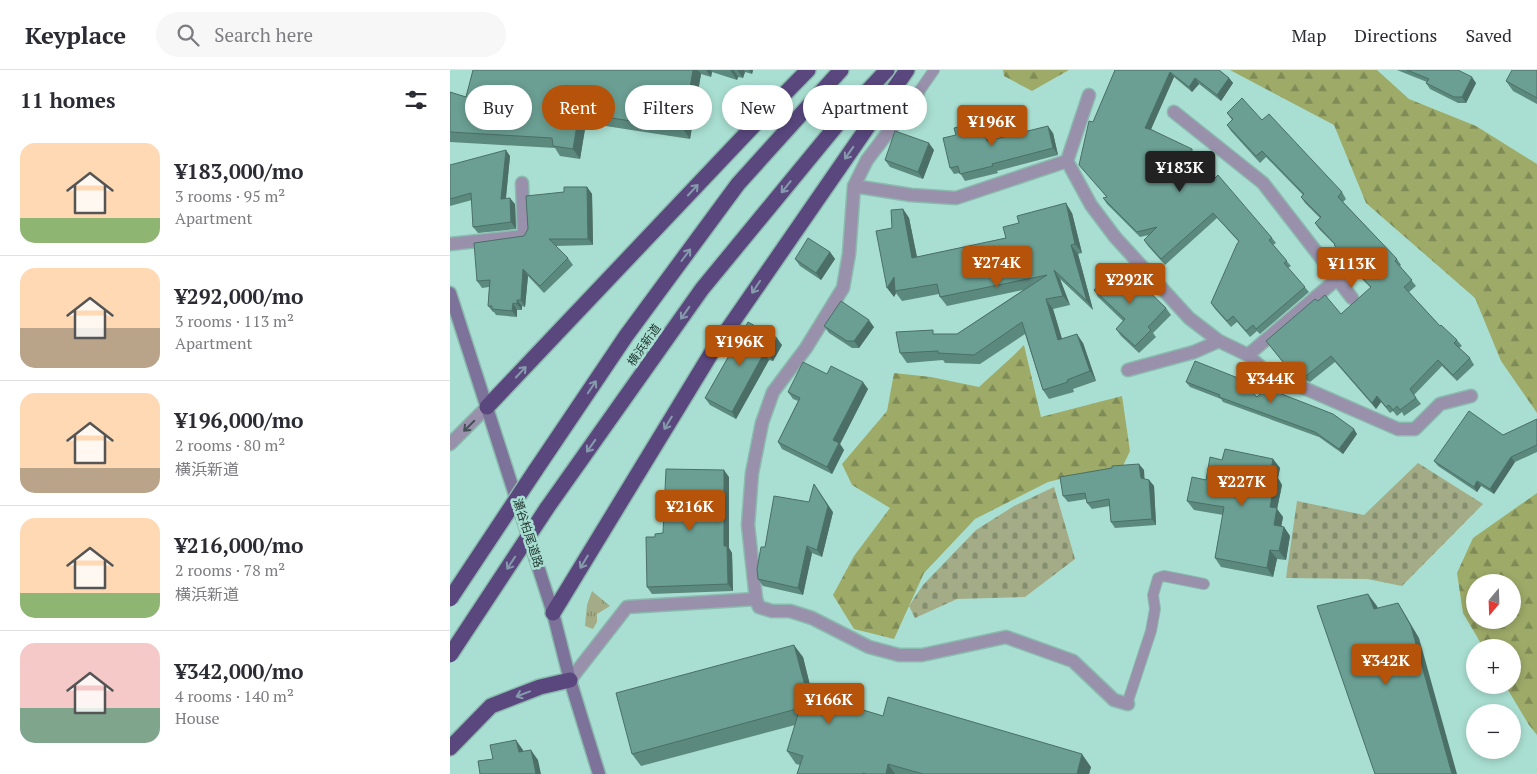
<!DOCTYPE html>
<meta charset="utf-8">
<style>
:root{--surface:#fff;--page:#f7f7f7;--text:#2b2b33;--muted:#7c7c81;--line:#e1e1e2;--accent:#b45309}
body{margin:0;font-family:"PT Serif","Noto Sans JP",serif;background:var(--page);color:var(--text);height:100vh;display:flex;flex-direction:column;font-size:19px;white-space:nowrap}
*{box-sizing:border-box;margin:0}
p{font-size:16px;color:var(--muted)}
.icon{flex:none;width:28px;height:28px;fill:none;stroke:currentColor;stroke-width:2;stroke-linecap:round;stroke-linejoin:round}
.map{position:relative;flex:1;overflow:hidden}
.drawer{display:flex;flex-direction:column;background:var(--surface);width:450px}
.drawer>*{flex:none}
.hud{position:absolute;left:15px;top:15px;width:475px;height:45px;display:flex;gap:10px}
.needle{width:32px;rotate:199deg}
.fabs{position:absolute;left:1016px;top:504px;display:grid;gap:10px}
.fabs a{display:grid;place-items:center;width:55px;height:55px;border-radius:50%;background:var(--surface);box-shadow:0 2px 8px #0003;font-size:25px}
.price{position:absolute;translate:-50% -42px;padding:0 11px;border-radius:5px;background:var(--accent);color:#fff;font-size:16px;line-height:32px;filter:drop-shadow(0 1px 2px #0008)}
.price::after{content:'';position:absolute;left:50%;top:30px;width:15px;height:11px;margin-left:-8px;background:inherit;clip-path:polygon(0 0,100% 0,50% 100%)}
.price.on{background:#222;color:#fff}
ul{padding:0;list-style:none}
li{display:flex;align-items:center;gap:15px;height:125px;padding:0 20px}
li+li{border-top:1px solid var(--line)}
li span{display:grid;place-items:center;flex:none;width:140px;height:100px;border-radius:15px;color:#555}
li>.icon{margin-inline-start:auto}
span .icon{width:60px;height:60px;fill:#fffc;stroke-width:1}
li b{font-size:21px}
h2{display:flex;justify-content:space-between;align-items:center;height:60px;padding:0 20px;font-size:21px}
.tag{padding:0 18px;border-radius:22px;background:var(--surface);box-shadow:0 2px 8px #0003;font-size:18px;line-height:45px}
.tag.on{background:var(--accent);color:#fff}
header{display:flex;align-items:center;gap:30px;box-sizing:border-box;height:70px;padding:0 25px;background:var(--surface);border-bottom:1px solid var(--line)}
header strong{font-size:24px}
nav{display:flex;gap:28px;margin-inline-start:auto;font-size:18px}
.search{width:350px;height:45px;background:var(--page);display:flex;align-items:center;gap:12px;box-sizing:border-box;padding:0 18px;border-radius:28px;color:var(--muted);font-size:19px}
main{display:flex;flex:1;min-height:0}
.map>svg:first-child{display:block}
.grass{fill:url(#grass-tufts)}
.forest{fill:url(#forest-firs);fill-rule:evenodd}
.cemetery{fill:url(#cemetery-stones)}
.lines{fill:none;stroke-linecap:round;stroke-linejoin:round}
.lane-casing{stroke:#8bbaae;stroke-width:12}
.street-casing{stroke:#8bbaae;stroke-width:15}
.secondary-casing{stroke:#8bbaae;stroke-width:15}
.highway-casing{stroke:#8bbaae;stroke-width:18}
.lane{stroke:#9991ac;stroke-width:10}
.street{stroke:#9991ac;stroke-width:12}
.secondary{stroke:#7d7299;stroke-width:12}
.highway{stroke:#59477e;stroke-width:15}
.highway-bridge-casing{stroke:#8bbaae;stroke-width:18;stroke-linecap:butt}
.highway-bridge{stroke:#59477e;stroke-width:15}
.wall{fill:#5c897e}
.shaded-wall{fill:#4b6f67}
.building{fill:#6b9f93;stroke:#4b6f67}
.oneway{stroke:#859bac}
.oneway2{stroke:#445154}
.labels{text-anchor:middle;stroke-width:5;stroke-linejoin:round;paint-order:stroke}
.street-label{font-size:12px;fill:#1f352f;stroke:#a9dfd2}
</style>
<header>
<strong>Keyplace</strong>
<div class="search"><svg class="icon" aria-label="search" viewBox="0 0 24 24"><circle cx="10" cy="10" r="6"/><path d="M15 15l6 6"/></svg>Search here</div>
<nav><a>Map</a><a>Directions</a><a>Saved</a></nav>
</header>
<main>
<section class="drawer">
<h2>11 homes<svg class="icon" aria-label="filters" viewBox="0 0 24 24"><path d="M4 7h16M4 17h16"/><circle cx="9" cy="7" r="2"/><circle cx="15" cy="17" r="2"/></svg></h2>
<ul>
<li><span style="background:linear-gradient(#ffd9b3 75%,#8fb573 0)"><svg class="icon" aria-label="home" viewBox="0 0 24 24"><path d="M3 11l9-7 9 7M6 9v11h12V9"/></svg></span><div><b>¥183,000/mo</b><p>3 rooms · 95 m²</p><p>Apartment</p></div></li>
<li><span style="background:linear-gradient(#ffd9b3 60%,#b9a48a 0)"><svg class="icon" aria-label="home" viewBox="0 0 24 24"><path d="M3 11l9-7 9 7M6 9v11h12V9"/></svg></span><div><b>¥292,000/mo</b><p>3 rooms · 113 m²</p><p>Apartment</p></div></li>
<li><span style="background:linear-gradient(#ffd9b3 75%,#b9a48a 0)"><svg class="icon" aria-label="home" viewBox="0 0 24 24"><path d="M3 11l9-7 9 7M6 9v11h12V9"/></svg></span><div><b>¥196,000/mo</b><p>2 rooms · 80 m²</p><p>横浜新道</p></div></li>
<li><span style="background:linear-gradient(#ffd9b3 75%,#8fb573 0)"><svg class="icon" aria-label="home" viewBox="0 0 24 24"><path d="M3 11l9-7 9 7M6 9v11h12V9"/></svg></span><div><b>¥216,000/mo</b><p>2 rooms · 78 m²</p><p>横浜新道</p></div></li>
<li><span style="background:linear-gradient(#f6c9c9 65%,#7fa58c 0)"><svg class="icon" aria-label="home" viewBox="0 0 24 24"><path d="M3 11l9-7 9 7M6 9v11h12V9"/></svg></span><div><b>¥342,000/mo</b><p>4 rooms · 140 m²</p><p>House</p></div></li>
</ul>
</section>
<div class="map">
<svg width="1087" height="704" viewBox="0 0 1087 704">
<defs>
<pattern id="grass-tufts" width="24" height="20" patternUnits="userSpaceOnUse" patternTransform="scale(1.25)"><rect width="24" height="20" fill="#a3ac86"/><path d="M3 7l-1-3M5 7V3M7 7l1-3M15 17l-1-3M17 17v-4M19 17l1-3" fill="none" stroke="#848d6e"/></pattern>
<pattern id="forest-firs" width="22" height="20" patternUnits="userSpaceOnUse" patternTransform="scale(1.25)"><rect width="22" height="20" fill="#9daa68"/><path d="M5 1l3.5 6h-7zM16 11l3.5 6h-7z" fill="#7f8b56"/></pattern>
<pattern id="cemetery-stones" width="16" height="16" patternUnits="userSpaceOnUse" patternTransform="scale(1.25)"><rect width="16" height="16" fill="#a3ac86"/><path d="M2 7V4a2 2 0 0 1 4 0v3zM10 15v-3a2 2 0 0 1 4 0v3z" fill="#848d6e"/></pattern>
</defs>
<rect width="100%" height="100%" fill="#a9dfd2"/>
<path class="grass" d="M142 521 160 536 147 544V552L143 559 135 556 137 535Z"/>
<path class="forest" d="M553 0H619L582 21 554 6Z
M780 0H927L959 29 1026 56 1087 94V343L1051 291 1025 228 916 133 884 55Z
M574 275 591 347 672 326 680 381 671 400 619 407 598 412 525 449 474 503 444 569 404 559 383 525 404 486 440 438 402 415 392 394 437 341 444 303 481 307 529 317 563 286Z
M1087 423V665L1079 655 1055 615H1062V578L1033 577 1013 543 1007 503 1023 468ZM1062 512V550H1025V512Z"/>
<path class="cemetery" d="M968 393 1033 434 952 516 917 509 836 508 847 431 914 445Z
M604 417 625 489 575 527 507 529 465 548 459 536 473 515 526 460 564 436Z"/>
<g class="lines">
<g class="lane-casing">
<path id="lane" d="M468 23 484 0
M677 634 701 561 705 539 703 525 708 508 714 506 754 514"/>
</g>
<g class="street-casing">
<path id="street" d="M724 42 813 113 902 228
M617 91 639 25
M404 116 417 90 468 23
M0 174 74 166 72 113
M798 285 887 209
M678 300 744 282 769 271
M0 374 37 337
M306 529 298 455 302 403 312 353 323 322 356 278 393 218 399 184 404 116 461 125 506 128 617 91 641 135 665 167 739 248 769 271 798 285 815 301 948 359H965L990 334 1021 326
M120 610 177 537 306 529 309 537 322 541H340L362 548 419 577 449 585H472L556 567 623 591 664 630 678 634"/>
</g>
<g class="secondary-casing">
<path id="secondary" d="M0 223 103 543 120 610 149 704"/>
</g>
<g class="highway-casing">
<path id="highway" d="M37 337 310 49 358 0
M85 401 176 266 288 114 391 0
M97 438 252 219 396 44 437 0
M103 543 262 282 457 0
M0 678 41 636 90 617 120 610"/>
</g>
<use href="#lane" class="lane"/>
<use href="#street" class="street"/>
<use href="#secondary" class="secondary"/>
<use href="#highway" class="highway"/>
<g class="highway-bridge-casing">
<path id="highway-bridge" d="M0 529 85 401
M0 585 97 438"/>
</g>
<use href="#highway-bridge" class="highway-bridge"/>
</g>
<path class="wall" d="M23 0H303L302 4 295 2 293 8 288 7 287 10 262 2 261 7 251 4 240 69 136 53 130 89 110 86 105 78 0 72V22L16 27Z
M665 0H769L779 8 783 13 771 31 749 14 742 22 724 7 701 59 745 84V85L765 108 822 168 826 173 823 175 841 196 838 198 859 222 810 264 807 261 800 267 787 252 781 257 765 239 761 233 789 172 767 148 715 195 698 176 694 170 699 165 690 167 657 134 653 128 657 127 629 95 643 52Z
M947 0H1008L1026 13 1016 33H1008L980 19 976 13 977 12Z
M1087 0V34L1063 21 1056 11Z
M777 43 812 50 892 122 896 129 893 132 947 189 951 195 950 196 966 216 959 222 990 256 1007 270 1012 276 1009 278 1020 288 1024 295 1007 311 992 296 964 325 971 334 954 346 952 342 947 346 943 341 940 343 931 332 926 339 885 292 860 312 842 304 816 271 868 231 891 244 921 218 906 203 902 197V196L888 181 884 175V174L869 159 865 153 870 148 855 133 851 127 853 125 816 87 810 93 781 61 777 55 782 50Z
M530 59 538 65 540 70 603 63 608 85 547 101 548 103 515 111 510 103 504 104 500 98Z
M484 80 473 109 440 97 435 90Z
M60 86 56 129 65 134 66 159 28 163 23 157 22 130 0 136V95Z
M137 117 142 124 143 175 106 176 118 188 123 195 94 223 78 206 75 237 72 236V240H67V247L46 245 44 242H43L38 236 39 217 32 218 27 211 74 166 114 122Z
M453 139 459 148 467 187 556 168 622 143 632 183 628 184 643 240 610 209 620 235 603 239 612 269 633 273 646 311 623 319 624 322 599 329 593 320 575 264 530 294 495 293 493 290 457 293 450 283 486 264H507L573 220 497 236 490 227 489 224 452 231 446 223 444 227 442 158Z
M380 182 385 189 371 210 350 196 345 189Z
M687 216 716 238 721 245 703 263 706 267 689 283 671 266 666 259 673 251 648 227 644 220Z
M298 252 332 275 323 291 319 290 286 349 260 335 255 328Z
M374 256 424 257 409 278H402L379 263Z
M377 304 418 319 390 374 394 380 382 404 332 379 328 372 348 331 343 329 338 322Z
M736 312 807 327 907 364 893 384 869 367 773 332 771 329 740 317Z
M1087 349V382L1065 392 1044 424 1031 416 1027 422 988 396 984 391 1053 365Z
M823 389 830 398 828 408 832 415 827 439 833 447 831 456 834 457 840 466 836 490 827 489 823 507 771 497 765 488 773 445 744 440 737 431 756 410Z
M694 400V409L699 410 704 416 706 455 665 458 661 452 660 436 642 439 637 433V429L618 432 613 426Z
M279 407V478L282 483 283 521 202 524 197 517 205 467 213 463Z
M383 442 372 487 362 483 353 525 313 516 308 509Z
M353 587 362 624 433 646 641 697 639 704H347L350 695 346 694 337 681 345 655 191 696 182 684Z"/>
<path class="shaded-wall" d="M243 0H248L251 4 240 69 233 59Z
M256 0H261L262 2 261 7Z
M280 0H284L288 7 287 10Z
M287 0H294L295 2 293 8Z
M299 0H303L302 4Z
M720 2 724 7 699 64 695 58Z
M1022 7 1026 13 1016 33 1012 27Z
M745 8 749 14 742 22 739 17Z
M779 8 783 13 771 31 767 25Z
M129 43 136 53 130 89 123 79Z
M598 56 603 63 608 85 603 78Z
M534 58 538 65 542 78 537 71Z
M479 73 484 80 473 109 468 102Z
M56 80 60 86 55 135 51 129Z
M137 117 142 124 143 175 138 169Z
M60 128 65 134 66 159 61 152Z
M616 133 622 143 632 183 625 174Z
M453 139 459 148 469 197 462 188Z
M621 175 628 184 643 240 637 231Z
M380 182 385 189 371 210 366 203Z
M73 199 78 206 75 237 71 230Z
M604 200 610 209 620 235 613 226Z
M444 207 445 221 446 223 444 227 437 218Z
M596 229 603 239 615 279 608 270Z
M67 230 72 236V240L67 234Z
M63 233 67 240V247L62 241Z
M419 250 424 257 409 278 404 271Z
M627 264 633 273 646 311 640 301Z
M327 268 332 275 323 291 318 284Z
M314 283 319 290 286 349 282 342Z
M413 312 418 319 390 374 394 380 382 404 377 397 383 370Z
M927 326 931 332 926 339 922 333Z
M904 359 907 364 893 384 889 379Z
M1061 387 1065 392 1044 424 1040 419Z
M823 389 830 398 828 408 832 415 827 439 833 447 830 464 824 455 820 437V405Z
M689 394 694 400 695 415 691 408Z
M274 400 279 407V478L282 483 283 521 278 514 274 476Z
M699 410 704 416 706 455 702 449Z
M1027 411 1031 416 1027 422 1024 417Z
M364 414 383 442 372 487 367 480Z
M834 457 840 466 836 490 829 481Z
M357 476 362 483 353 525 348 518Z
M820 480 827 489 823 507 817 498Z
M918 524 927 536 933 551 924 539Z
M948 533 956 546 969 568 1007 704H1002Z
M344 575 353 587 365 635 357 623Z
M66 670 73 680 76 692 69 682Z
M81 680 88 690 91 704H86Z
M632 684 641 697 639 704H627Z
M438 694 445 704H436Z"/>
<path class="building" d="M23 0H243L233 59 129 43 123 79 103 76 102 68 0 62V22L16 27Z
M665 0H769L779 8 767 25 745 8 739 17 720 2 695 58 702 60 742 79V81L765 108 768 105 822 168 819 170 837 191 834 193 855 217 806 259 803 255 796 261 783 246 777 251 761 233 787 174 789 171 763 143 711 189 694 170 707 157 687 162 653 128 657 127 629 95 639 51 643 52Z
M957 0H1008L1022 7 1012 27H1004L976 13 979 9Z
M1062 0H1087V28L1056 11Z
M792 28 812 50 819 44 892 122 888 127 947 189 945 191 962 210 954 217 990 256 991 255 1007 270 1004 273 1020 288 1003 305 988 290 960 319 966 328 950 340 947 336 943 340 939 335 936 337 927 326 922 333 881 286 856 306 838 298 816 271 865 229 868 231 875 225 891 244 921 217 902 197 903 195 884 175 885 174 865 153 871 147 851 127 854 124 812 81 806 86 777 55 783 49 777 43Z
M526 53 527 59 534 58 537 71 598 56 603 78 542 94 543 96 510 104 508 96 500 98 493 68 506 65 504 58Z
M445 61 479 73 468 102 435 90Z
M56 80 51 129 60 128 61 152 23 157 21 123 0 129V95Z
M114 117H137L138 169H99L118 188 90 216 73 199 71 230H67V234L63 233 62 241 42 239V236H38L40 210 27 211 24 173 74 166 78 159 76 126 114 122Z
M616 133 625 174 621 175 637 231 604 200 613 226 596 229 608 270 627 264 640 301 617 310 618 312 593 320 572 252 524 285 488 283V281L450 283 446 262 483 260V264H507L597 205 490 227 487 214 445 221 444 207 437 218 426 161 442 158 441 140 453 139 462 188 556 168 553 157 569 153 567 146Z
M358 168 380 182 366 203 345 189Z
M666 196 687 216 690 213 716 238 698 257 701 260 685 276 666 259 675 249 644 220Z
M391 231 419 250 404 271H397L374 256Z
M298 252 327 268 318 284 314 283 282 342 255 328Z
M745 291 788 308 807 327 816 318 883 344 904 359 889 379 865 362 769 327 770 325 736 312Z
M353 292 377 304 381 296 413 312 383 370 389 373 377 397 328 372 350 328 338 322Z
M1019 341 1053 365 1087 349V375L1061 387 1040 419 1027 411 1024 417 984 391Z
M775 379 823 389 820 405 826 406 820 437 827 438 824 455 834 457 829 481 820 480 817 498 765 488 774 437 737 431 742 407 756 410 760 387 772 390Z
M689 394 691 408 699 410 702 449 661 452 659 429 637 433 635 423 613 426 610 407 662 398V396Z
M216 399 274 400V476H277L278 514 197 517 196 467H205V464L213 463Z
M364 414 378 436 367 480 357 476 348 518 308 509 307 499 311 477H315L324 426 359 432Z
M918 524 924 539 948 533 961 556 1002 704H925L867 536Z
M344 575 357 623 433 646 438 627 632 684 627 704H473L438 694 436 704H416L413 703 412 704H347L353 686 337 681 350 638 182 684 166 623Z
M66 670 69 682 81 680 86 704H30L28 691 43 689 40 675Z"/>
<defs><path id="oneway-shaft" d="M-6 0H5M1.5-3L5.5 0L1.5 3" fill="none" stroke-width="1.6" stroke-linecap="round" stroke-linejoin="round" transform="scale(1.25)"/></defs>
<g class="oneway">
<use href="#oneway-shaft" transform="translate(399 83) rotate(125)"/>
<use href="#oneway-shaft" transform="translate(336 117) rotate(129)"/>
<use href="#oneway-shaft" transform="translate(243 120) rotate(-47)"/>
<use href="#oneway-shaft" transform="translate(236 185) rotate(-53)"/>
<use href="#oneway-shaft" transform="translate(306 217) rotate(124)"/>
<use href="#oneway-shaft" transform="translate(235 243) rotate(125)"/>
<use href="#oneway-shaft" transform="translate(71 302) rotate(-47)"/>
<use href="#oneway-shaft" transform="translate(142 317) rotate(-56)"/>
<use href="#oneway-shaft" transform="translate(218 353) rotate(121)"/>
<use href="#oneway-shaft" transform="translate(141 376) rotate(125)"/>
<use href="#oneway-shaft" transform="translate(134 492) rotate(121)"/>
<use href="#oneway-shaft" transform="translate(61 493) rotate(123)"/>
<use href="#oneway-shaft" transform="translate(73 624) rotate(159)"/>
</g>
<use class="oneway2" href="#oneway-shaft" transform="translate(19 356) rotate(135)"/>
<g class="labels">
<g class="street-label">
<text transform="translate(194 275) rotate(-55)" y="4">横浜新道</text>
<text transform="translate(78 463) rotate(72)" y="4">瀬谷柏尾道路</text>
</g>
</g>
</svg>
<div class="fabs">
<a><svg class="needle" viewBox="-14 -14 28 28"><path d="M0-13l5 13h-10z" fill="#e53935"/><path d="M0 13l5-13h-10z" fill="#7c7c81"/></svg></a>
<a>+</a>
<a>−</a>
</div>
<b class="price" style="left:542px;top:77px">¥196K</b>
<b class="price on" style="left:730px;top:123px">¥183K</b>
<b class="price" style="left:547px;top:218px">¥274K</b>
<b class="price" style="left:902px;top:219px">¥113K</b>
<b class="price" style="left:680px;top:235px">¥292K</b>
<b class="price" style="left:290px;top:297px">¥196K</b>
<b class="price" style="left:821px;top:334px">¥344K</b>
<b class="price" style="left:792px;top:437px">¥227K</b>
<b class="price" style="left:240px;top:462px">¥216K</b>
<b class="price" style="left:936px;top:616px">¥342K</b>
<b class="price" style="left:379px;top:655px">¥166K</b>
<div class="hud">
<a class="tag">Buy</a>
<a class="tag on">Rent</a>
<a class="tag">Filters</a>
<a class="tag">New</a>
<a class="tag">Apartment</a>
</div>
</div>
</main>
